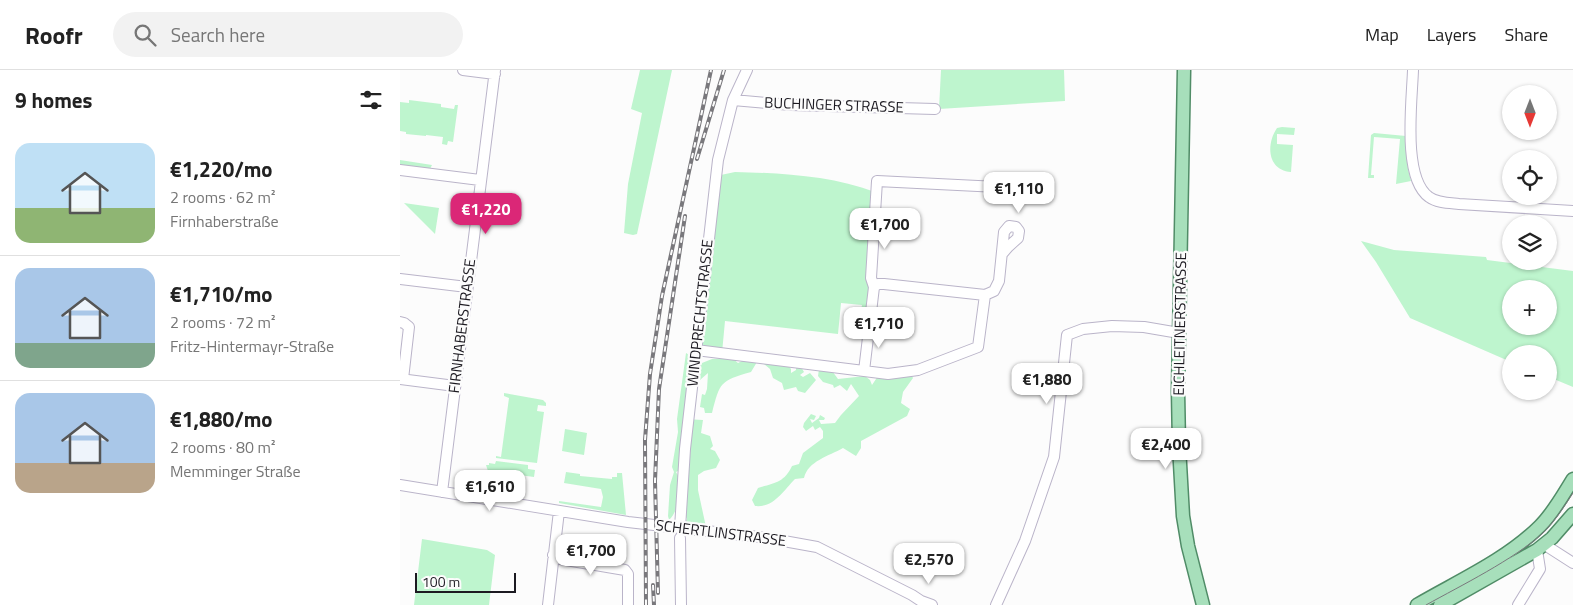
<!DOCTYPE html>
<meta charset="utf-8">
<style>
:root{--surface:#fff;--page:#f2f2f2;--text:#222;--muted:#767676;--line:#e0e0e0;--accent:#db2777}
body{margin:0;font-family:"Titillium Web",sans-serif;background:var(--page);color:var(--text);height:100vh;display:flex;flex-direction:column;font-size:19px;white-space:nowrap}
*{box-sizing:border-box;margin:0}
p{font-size:16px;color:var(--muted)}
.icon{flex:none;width:28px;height:28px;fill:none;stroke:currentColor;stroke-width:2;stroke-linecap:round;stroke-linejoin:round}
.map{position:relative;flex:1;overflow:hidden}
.details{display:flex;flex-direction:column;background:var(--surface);width:400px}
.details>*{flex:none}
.needle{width:32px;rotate:180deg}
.buttons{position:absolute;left:1102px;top:15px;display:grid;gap:10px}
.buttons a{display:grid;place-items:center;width:55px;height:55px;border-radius:50%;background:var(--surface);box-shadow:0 1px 4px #0004;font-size:25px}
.scale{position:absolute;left:15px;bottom:12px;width:101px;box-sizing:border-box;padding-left:5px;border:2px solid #1c1a21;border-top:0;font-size:14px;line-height:18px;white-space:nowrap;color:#1c1a21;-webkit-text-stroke:4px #fcfcfc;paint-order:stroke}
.price{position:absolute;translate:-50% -42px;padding:0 11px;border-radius:10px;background:#fff;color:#222;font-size:16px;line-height:32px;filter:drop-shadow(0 1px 2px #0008)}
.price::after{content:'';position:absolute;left:50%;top:30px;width:15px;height:11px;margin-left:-8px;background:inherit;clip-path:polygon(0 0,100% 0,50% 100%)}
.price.current{background:var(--accent);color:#fff}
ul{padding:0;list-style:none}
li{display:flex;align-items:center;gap:15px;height:125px;padding:0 15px}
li+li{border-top:1px solid var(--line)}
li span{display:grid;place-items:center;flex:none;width:140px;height:100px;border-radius:15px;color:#555}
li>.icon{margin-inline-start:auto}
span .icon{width:60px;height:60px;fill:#fffc;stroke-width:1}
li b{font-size:21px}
h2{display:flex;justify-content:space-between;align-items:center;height:60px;padding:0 15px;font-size:21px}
header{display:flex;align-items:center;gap:30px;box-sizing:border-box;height:70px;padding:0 25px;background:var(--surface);border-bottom:1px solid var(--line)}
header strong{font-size:24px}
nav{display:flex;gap:28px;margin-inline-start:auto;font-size:18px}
.search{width:350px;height:45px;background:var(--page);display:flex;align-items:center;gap:12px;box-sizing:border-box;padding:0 18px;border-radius:28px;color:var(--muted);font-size:19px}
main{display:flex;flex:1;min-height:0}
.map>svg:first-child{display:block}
.green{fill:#bef5ce;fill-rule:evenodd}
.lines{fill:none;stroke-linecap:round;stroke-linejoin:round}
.minor-casing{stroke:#bab4c9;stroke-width:12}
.major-casing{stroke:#508c67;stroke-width:15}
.minor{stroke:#fff;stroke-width:10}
.major{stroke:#a7dfbb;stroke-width:12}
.tram{stroke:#79787c;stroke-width:1}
.rail-casing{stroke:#79787c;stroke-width:4}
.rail{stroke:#fcfcfc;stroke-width:2;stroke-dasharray:5.5;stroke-linecap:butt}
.labels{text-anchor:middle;stroke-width:4.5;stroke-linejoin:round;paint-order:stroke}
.street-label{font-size:15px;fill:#1c1a21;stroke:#fcfcfc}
</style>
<header>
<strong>Roofr</strong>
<div class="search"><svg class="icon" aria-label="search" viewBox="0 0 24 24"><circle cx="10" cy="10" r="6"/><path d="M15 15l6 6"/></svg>Search here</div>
<nav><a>Map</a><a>Layers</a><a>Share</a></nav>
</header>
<main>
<section class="details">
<h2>9 homes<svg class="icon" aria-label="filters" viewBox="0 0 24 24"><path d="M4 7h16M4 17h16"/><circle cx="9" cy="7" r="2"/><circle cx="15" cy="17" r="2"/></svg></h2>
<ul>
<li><span style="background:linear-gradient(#bfe0f5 65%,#8fb573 0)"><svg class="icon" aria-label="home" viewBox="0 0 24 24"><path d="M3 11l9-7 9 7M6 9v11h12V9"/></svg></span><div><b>€1,220/mo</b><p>2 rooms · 62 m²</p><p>Firnhaberstraße</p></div></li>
<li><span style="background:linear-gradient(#a9c7e8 75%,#7fa58c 0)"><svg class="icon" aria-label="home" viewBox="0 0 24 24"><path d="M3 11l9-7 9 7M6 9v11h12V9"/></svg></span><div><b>€1,710/mo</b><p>2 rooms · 72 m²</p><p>Fritz-Hintermayr-Straße</p></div></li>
<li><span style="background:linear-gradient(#a9c7e8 70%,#b9a48a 0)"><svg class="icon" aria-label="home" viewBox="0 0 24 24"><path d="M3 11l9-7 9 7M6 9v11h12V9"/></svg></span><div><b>€1,880/mo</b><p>2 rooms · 80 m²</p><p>Memminger Straße</p></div></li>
</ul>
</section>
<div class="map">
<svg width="1173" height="535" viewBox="0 0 1173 535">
<rect width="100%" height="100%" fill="#fcfcfc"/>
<path class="green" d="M240 0H272L237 164 233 165 224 163 228 114 242 43 231 39Z
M541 0H664L665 31 539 39Z
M9 30 41 34V37L54 39 55 35H58L53 72 48 71 47 75 42 74 43 67 26 65V66L6 64V62L0 61V32L9 33Z
M882 57 895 58 894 65 877 64V74L893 75 891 102C867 100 866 74 877 58Z
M974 63 1006 66 1008 99 1011 111 996 114 1000 69 974 67 971 105H974V108H968L971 65Z
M0 90 32 95 30 99 0 96Z
M335 102C382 103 432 106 475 122L467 237 466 240H461L462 235 441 233 438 264 325 251 322 283 296 280 316 106Z
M4 133 39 138 35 164Z
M961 171 994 180 1086 187 1087 190 1173 201V317L1149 307V284H1111V292L1010 248 976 192ZM1111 219H1149V256H1111Z
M286 283 302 293 312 289 332 288 338 293 344 290 357 292 351 302C320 311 320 312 312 343H305L304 338 300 337 302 324 305 325 307 319 308 303 300 310H295V314L298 317 297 321 289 325 285 349 303 350 301 363 310 366 313 376 310 379 315 381 320 390 316 398 304 401 298 405V420L306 457 290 456 289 453H285L287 449 285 445 286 404 290 387 292 358 280 400 276 402C283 412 279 442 269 450L268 446 270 415 274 402 272 397 278 362 277 349Z
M364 294H387L391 299V303L396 300V297H401L404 302 400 305 403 307 410 303 416 310 405 323 398 321 396 317 384 320 382 313 373 308 370 299Z
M427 294 438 309 465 306 470 310 472 315 478 306H512L513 308 503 322 501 333 510 339 507 346 461 371V378L456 386 443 378C429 386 408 391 404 408L395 409C383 421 374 438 355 436L352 430 358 418C374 413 384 413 392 396L399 394 403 383 423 368V361L420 357 415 360 413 356 406 361 403 357 404 353 411 344 416 346 414 350 410 349 412 353 419 348 420 345 425 348 424 350H419L421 354 435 353 441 345 459 326 451 314 447 321 440 315 434 318 433 315 423 312 418 306 419 299Z
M104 323 143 330 146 333V336L138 335 137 341 144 342 137 393 96 388V386L101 387 109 328 104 326Z
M165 359 187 363 184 385 162 381Z
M96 391 128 395V399L135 400 134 407 88 401 86 395H89V393L95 394Z
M166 402 180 404V406L212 409V407H217V403H222L226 445 159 433V431L201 437 203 427 201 419 164 413Z
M22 469 87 480 95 485 89 535H14Z"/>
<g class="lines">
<g class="minor-casing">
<path id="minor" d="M63 0 95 4
M1013 0C1012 31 1002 108 1029 127 1037 133 1049 133 1059 134L1173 141
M333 30 391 35 535 39
M0 100 80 110
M598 117a6 6 0 1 1 12 0a6 6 0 1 1-12 0Z
M0 209 67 217
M474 217 478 214H484L585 225
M0 252 4 253 9 257 3 309
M296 280 488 304 518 300 578 277 585 225 594 221 599 211 604 162 609 156 616 157 619 161 618 168 608 177 602 184
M464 301 474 217 471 208 477 111 598 117
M0 309 55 316
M0 415 228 452 367 468 417 477 512 525 521 531 532 535
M42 422 95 0
M280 458 285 379 318 90 333 30 347 0
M280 468 281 535
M1145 475 1173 493
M153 485 160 489 225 500 228 504V535
M148 535 159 441
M596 535 625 471 654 387 667 265 683 259 712 256 744 257 779 263
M1118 535 1140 499 1137 480"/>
</g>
<g class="major-casing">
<path id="major" d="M784 0 778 321 779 376 783 446 788 476 803 535
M1017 535C1058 511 1106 490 1140 456 1154 442 1163 425 1173 409
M1040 535 1137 480 1152 468 1173 444"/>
</g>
<use href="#minor" class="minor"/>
<use href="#major" class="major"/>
<path class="tram" d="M1026 535C1062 515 1113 490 1143 463 1155 451 1164 437 1173 423"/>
<g class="rail-casing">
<path id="rail" d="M297 89 324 0
M253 515 254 535
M258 523 255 411 259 319 285 146
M246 535 245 370 250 304 262 226 311 0"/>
</g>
<use href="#rail" class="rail"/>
</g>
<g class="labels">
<g class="street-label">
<text transform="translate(434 35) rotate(2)" y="5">BUCHINGER STRASSE</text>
<text transform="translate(300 243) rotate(-84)" y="5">WINDPRECHTSTRASSE</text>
<text transform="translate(780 254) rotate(-89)" y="5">EICHLEITNERSTRASSE</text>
<text transform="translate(62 256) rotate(-83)" y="5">FIRNHABERSTRASSE</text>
<text transform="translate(321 463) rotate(7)" y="5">SCHERTLINSTRASSE</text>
</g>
</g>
</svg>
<div class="buttons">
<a><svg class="needle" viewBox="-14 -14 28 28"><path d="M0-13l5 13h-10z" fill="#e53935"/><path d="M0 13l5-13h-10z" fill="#767676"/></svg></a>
<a><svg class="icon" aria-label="locate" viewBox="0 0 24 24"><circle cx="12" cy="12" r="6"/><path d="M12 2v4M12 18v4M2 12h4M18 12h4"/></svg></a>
<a><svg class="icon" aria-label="layers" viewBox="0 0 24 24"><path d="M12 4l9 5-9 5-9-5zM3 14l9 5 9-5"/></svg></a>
<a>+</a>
<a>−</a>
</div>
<div class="scale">100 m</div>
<b class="price" style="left:619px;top:144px">€1,110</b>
<b class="price current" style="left:86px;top:165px">€1,220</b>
<b class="price" style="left:485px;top:180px">€1,700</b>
<b class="price" style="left:479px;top:279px">€1,710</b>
<b class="price" style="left:647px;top:335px">€1,880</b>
<b class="price" style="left:766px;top:400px">€2,400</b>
<b class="price" style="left:90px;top:442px">€1,610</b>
<b class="price" style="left:191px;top:506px">€1,700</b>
<b class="price" style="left:529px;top:515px">€2,570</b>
</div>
</main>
